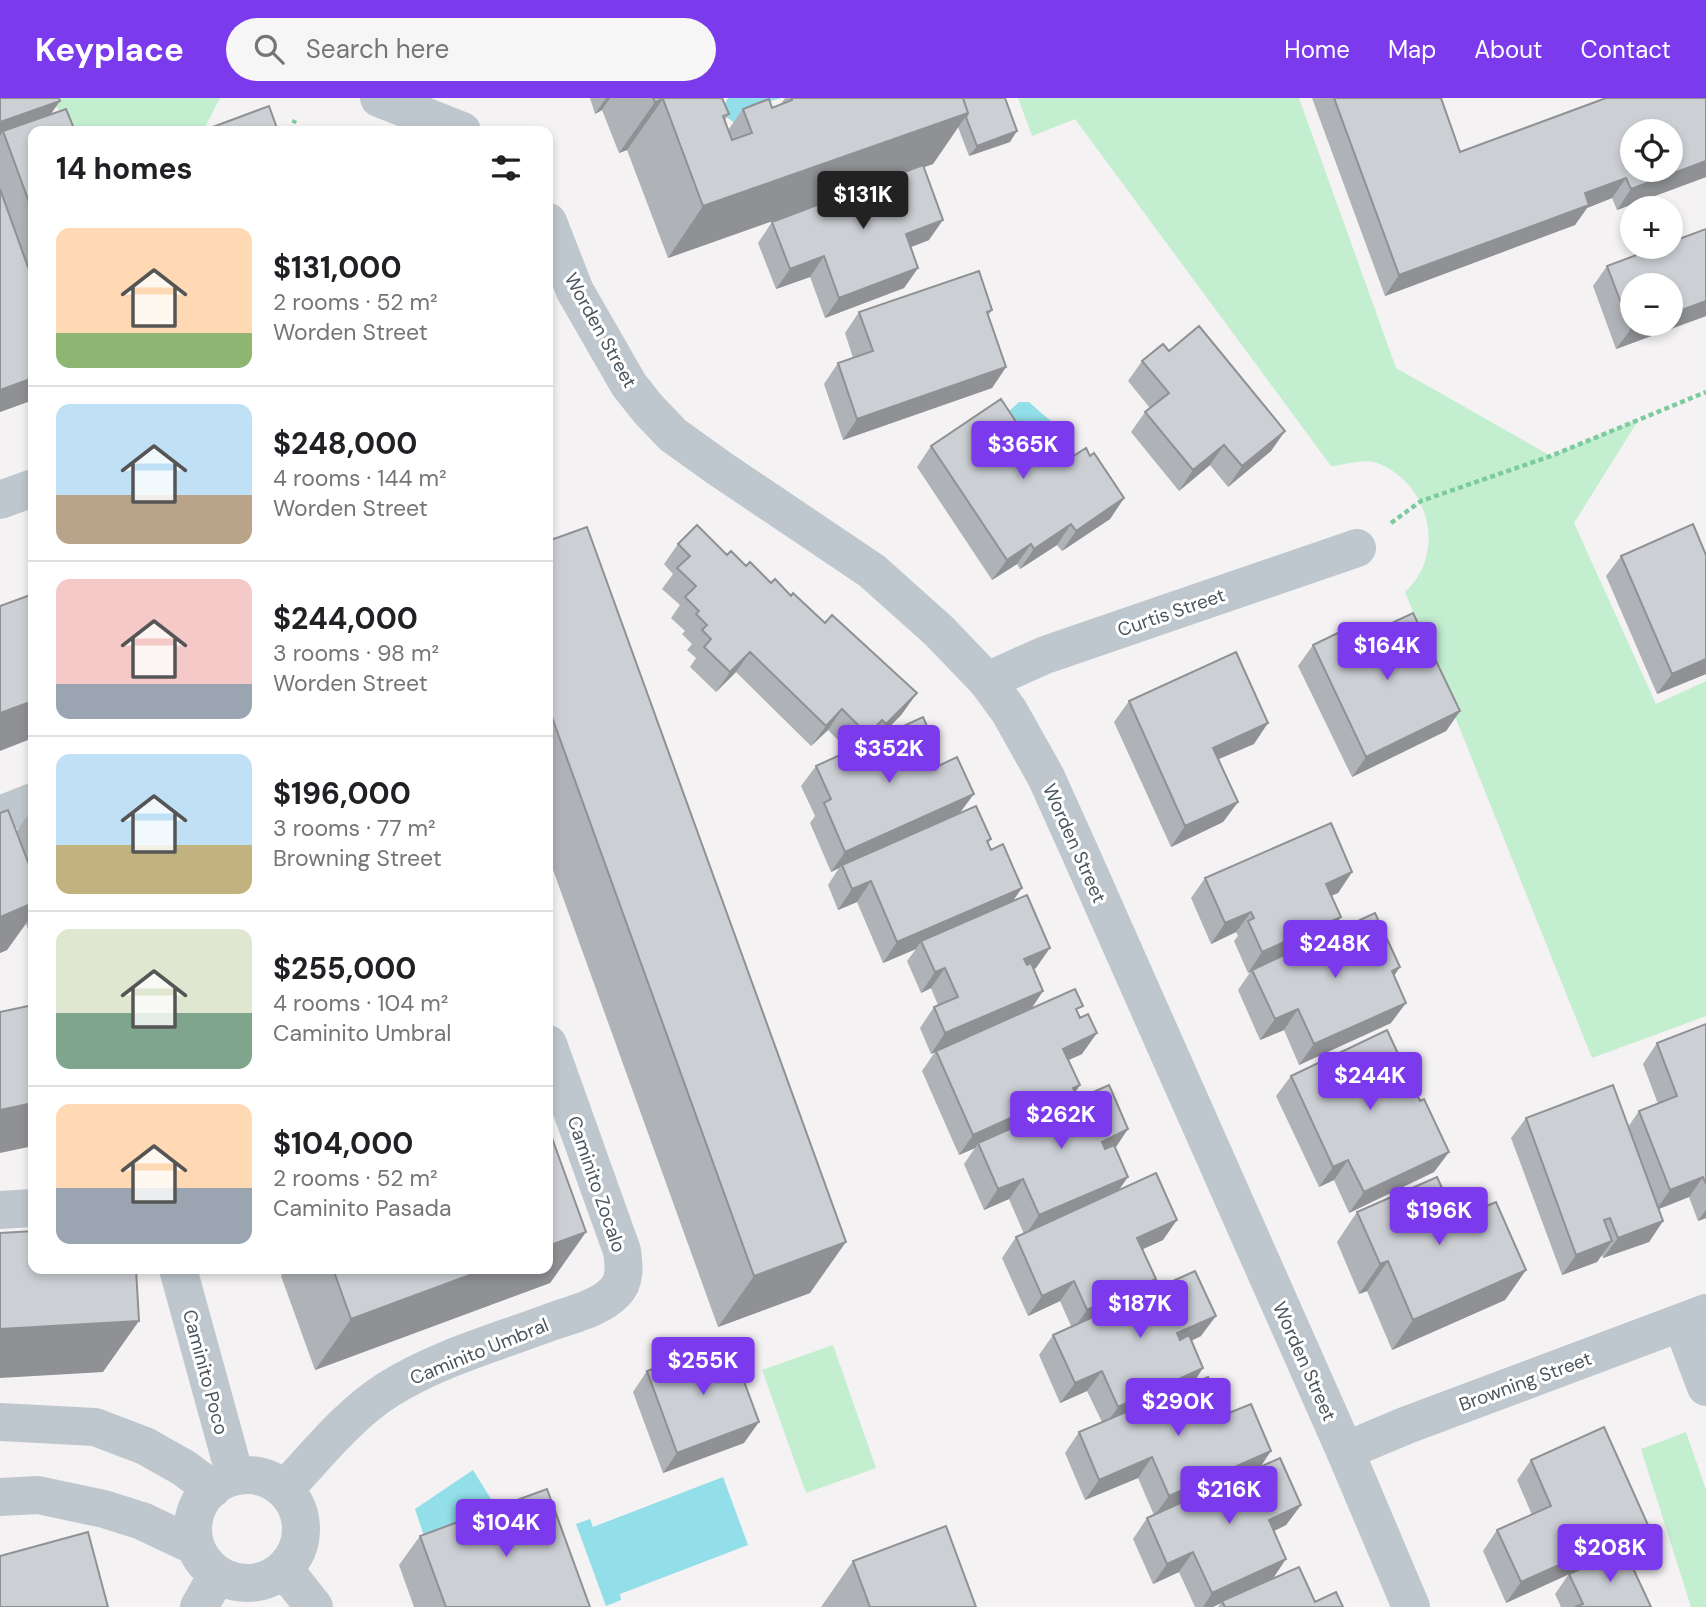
<!DOCTYPE html>
<meta charset="utf-8">
<style>
:root{--surface:#fff;--page:#f6f6f6;--text:#202124;--muted:#757577;--line:#e0e0e0;--accent:#7c3aed}
body{margin:0;font-family:"DM Sans",sans-serif;background:var(--page);color:var(--text);height:100vh;display:flex;flex-direction:column;font-size:26px;white-space:nowrap}
*{box-sizing:border-box;margin:0}
p{font-size:23px;color:var(--muted)}
.icon{flex:none;width:38px;height:38px;fill:none;stroke:currentColor;stroke-width:2;stroke-linecap:round;stroke-linejoin:round}
.map{position:relative;flex:1;overflow:hidden}
.details{position:absolute;left:28px;top:28px;width:525px;height:1148px;display:flex;flex-direction:column;background:var(--surface);border-radius:14px;box-shadow:0 4px 10px #0003}
.details>*{flex:none}
.fabs{position:absolute;left:1620px;top:21px;display:grid;gap:14px}
.fabs a{display:grid;place-items:center;width:63px;height:63px;border-radius:50%;background:var(--surface);box-shadow:0 4px 10px #0003;font-size:35px}
.price{position:absolute;translate:-50% -60px;padding:0 16px;border-radius:7px;background:var(--accent);color:#fff;font-size:23px;line-height:46px;filter:drop-shadow(0 2px 4px #0008)}
.price::after{content:'';position:absolute;left:50%;top:42px;width:21px;height:16px;margin-left:-10px;background:inherit;clip-path:polygon(0 0,100% 0,50% 100%)}
.price.on{background:#222;color:#fff}
ul{padding:0;list-style:none}
li{display:flex;align-items:center;gap:21px;height:175px;padding:0 28px}
li+li{border-top:2px solid var(--line)}
li span{display:grid;place-items:center;flex:none;width:196px;height:140px;border-radius:14px;color:#555}
li>.icon{margin-inline-start:auto}
span .icon{width:84px;height:84px;fill:#fffc;stroke-width:1}
li b{font-size:30px}
h2{display:flex;justify-content:space-between;align-items:center;height:84px;padding:0 28px;font-size:30px}
header{display:flex;align-items:center;gap:42px;box-sizing:border-box;height:98px;padding:0 35px;background:var(--accent);color:#fff}
header strong{font-size:33px}
nav{display:flex;gap:38px;margin-inline-start:auto;font-size:24px}
.search{width:490px;height:63px;background:var(--page);display:flex;align-items:center;gap:18px;box-sizing:border-box;padding:0 24px;border-radius:38px;color:var(--muted);font-size:26px}
.map>svg:first-child{display:block}
.green{fill:#c3eed0}
.water{fill:#92dfe9}
.lines{fill:none;stroke-linecap:round;stroke-linejoin:round}
.path{stroke:#7ccb9e;stroke-width:4.5;stroke-dasharray:5 3.5;stroke-linecap:butt}
.minor{stroke:#bec7cd;stroke-width:38}
.wall{fill:#afb2b6}
.shaded-wall{fill:#8f9194}
.building{fill:#cccfd4;stroke:#8f9194;stroke-width:2;fill-rule:evenodd}
.labels{text-anchor:middle;stroke-width:6;stroke-linejoin:round;paint-order:stroke}
.street-label{font-size:19px;fill:#4a565e;stroke:#fff}
</style>
<header>
<strong>Keyplace</strong>
<div class="search"><svg class="icon" aria-label="search" viewBox="0 0 24 24"><circle cx="10" cy="10" r="6"/><path d="M15 15l6 6"/></svg>Search here</div>
<nav><a>Home</a><a>Map</a><a>About</a><a>Contact</a></nav>
</header>
<div class="map">
<svg width="1706" height="1509" viewBox="0 0 1706 1509">
<rect width="100%" height="100%" fill="#f4f2f2"/>
<path class="green" d="M51 0H220L203 33H72Z
M1018 0H1299L1396 270 1551 358 1639 321 1574 425 1656 606 1706 583V918L1592 960 1405 494C1448 455 1429 382 1374 364 1362 361 1343 367 1331 368L1075 21 1032 38Z
M833 1247 876 1370 806 1395 762 1272Z
M1686 1334 1706 1392V1509H1691L1641 1351Z"/>
<path class="water" d="M728 0H781L759 7 737 27 720 14Z
M1019 304H1029C1036 310 1043 317 1051 323 1069 336 1087 341 1061 364L1035 352 1031 343 1018 336 1008 314Z
M473 1372 499 1414 425 1441 415 1411Z
M723 1379 748 1447 620 1496 621 1502 606 1508 576 1426 590 1421 593 1429Z"/>
<g class="lines">
<path class="path" d="M290 33 295 22
M1391 425 1421 403 1551 358 1706 294"/>
<path class="minor" d="M379 0 462 33
M548 124 575 193 629 287 649 312 673 337 719 370 872 473 939 533 987 583 1009 613 1046 679 1078 750 1345 1353 1411 1509
M0 402 33 390
M987 583 1045 557 1357 450
M0 717 33 704
M0 1112 33 1110
M178 1171 235 1378
M1682 1225 1706 1289
M0 1324 95 1329 145 1348 184 1370 212 1391
M1345 1353 1407 1327 1706 1215
M193 1431a54 54 0 1 1 108 0a54 54 0 1 1-108 0Z
M285 1391C317 1357 349 1316 389 1291 437 1261 494 1245 548 1225 569 1217 599 1211 615 1194 626 1183 624 1167 622 1153L548 946
M0 1399 38 1397 104 1411 142 1423 195 1448
M284 1471 314 1509
M199 1509 217 1477"/>
</g>
<path class="wall" d="M0 0 60 3 51 16 33 33V302L0 314Z
M590 0H722L729 16 725 22 728 32 743 11 772 10 781 6 785 0H1005L1010 44 969 58 958 29 933 66 923 69 929 142 910 149 918 170 904 190 825 220 810 179 776 191 758 145 772 124 837 100 668 160 627 52 619 55 602 12 595 16Z
M1312 0H1441L1460 54 1706 0V79L1617 112 1612 100 1587 110 1575 127 1385 198Z
M1706 131V218L1616 251 1593 188 1607 168Z
M992 212 988 218 1006 269 992 290 843 342 824 286 838 265 853 260 845 235 859 214Z
M1169 253 1285 333 1271 353 1228 389 1210 367 1179 393 1131 334 1145 314 1150 310 1128 283 1142 263Z
M1030 345 1056 357 1072 359 1090 358 1124 400 1110 421 1062 453 1057 447 1020 471 1017 466 992 482 917 369 931 348Z
M548 443 810 1195 718 1229 548 758Z
M678 446 727 457 902 616 880 638 938 653 928 668 930 672 960 715 991 741 988 745 1012 804 1036 870 1034 871 1043 893 1031 911 1078 915 1082 956 1068 962 1080 987 1067 1006 1115 1050 1118 1093 1163 1142 1143 1151 1156 1181 1146 1195 1201 1238 1191 1243 1203 1270 1193 1285 1224 1317 1260 1369 1301 1407 1286 1427 1274 1433 1273 1480 1315 1504 1343 1509H1218L1221 1505 1213 1509H1195L1179 1474 1153 1486 1133 1441 1147 1420 1154 1417 1138 1380 1085 1402 1065 1355 1079 1334 1102 1324 1087 1293 1060 1305 1039 1257 1053 1237 1071 1228 1060 1203 1028 1218 1002 1160 1016 1139 1024 1136 1009 1101 984 1112 964 1066 975 1050 959 1057 922 973 935 954 931 956 920 930 934 909 938 907 931 890 921 895 907 863 916 851 883 865 857 804 838 812 828 787 839 770 831 774 810 725 815 718 801 688 816 668 849 653 828 632 811 648 736 574 716 594 690 569 696 560 687 552 692 546 682 536 685 533 671 520 680 507 662 491 673 476 664 466Z
M1621 458 1706 576 1657 596 1606 478Z
M1313 547 1460 613 1446 633 1352 679 1298 568Z
M1129 603 1254 646 1218 661 1238 704 1223 724 1171 749 1114 624Z
M33 710V845L26 826 7 852 0 855V715L16 734Z
M1352 774 1338 795 1332 797 1329 837 1394 878 1391 925 1299 967 1284 932 1260 942 1238 892 1251 873 1248 875 1234 843 1238 838 1236 834 1211 846 1191 800 1205 780Z
M1706 926V1120L1698 1123 1689 1099 1659 1111 1663 1123 1649 1144 1603 1160 1602 1157 1597 1164 1562 1177 1511 1040 1526 1020 1628 1029 1639 1013 1658 1006 1643 966 1657 945Z
M1291 978 1420 1003 1449 1054 1434 1074 1349 1115 1334 1082 1319 1089 1276 998Z
M1357 1114 1456 1121 1526 1172 1505 1202 1392 1252 1367 1193 1359 1196 1337 1144Z
M586 1134 550 1185 315 1272 281 1178 286 1171H548Z
M647 1273 744 1345 663 1375 633 1294Z
M1531 1362 1648 1427 1633 1447 1624 1451 1651 1509H1561L1555 1496 1569 1476 1506 1505 1483 1453 1497 1432 1532 1417 1517 1382Z
M420 1438 590 1509H414L399 1467Z
M853 1463 976 1509H821Z"/>
<path class="shaded-wall" d="M606 0H610L602 12 595 16Z
M663 1 627 52 619 55 655 4Z
M60 3 39 32 3 33 0 38V24Z
M968 15 933 66 668 160 703 108Z
M1017 33 1010 44 969 58 977 48Z
M1706 63V79L1617 112 1631 91Z
M1626 80 1612 100 1587 110 1575 127 1385 198 1399 177 1585 95Z
M943 122 929 142 891 157 906 136Z
M824 158 810 179 776 191 790 171Z
M918 170 904 190 825 220 839 200Z
M1706 203V218L1616 251 1631 231 1644 226H1671V216Z
M1006 269 992 290 843 342 857 321Z
M33 280V302L0 314V292Z
M1285 333 1271 353 1228 389 1242 368Z
M1224 347 1210 367 1179 393 1193 372Z
M1124 400 1110 421 1062 453 1076 433Z
M1071 426 1057 447 1020 471 1034 451Z
M1031 446 1017 466 992 482 1007 462Z
M750 554 736 574 716 594 730 574Z
M1706 561V576L1657 596 1672 576Z
M917 595 902 616 872 647 886 626Z
M33 603V640L0 653V615Z
M842 611 828 632 811 648 826 628Z
M1460 613 1446 633 1352 679 1366 659Z
M882 622 868 643 854 658 868 637Z
M1268 625 1254 646 1198 670 1213 650Z
M938 653 924 674V660Z
M974 696 959 716 842 767 839 770 831 774 845 754Z
M1238 704 1223 724 1171 749 1185 728Z
M1352 774 1338 795 1312 806 1326 786Z
M871 783 857 804 838 812 852 791Z
M1022 790 1008 810 921 843 916 851 883 865 897 844Z
M33 805V815L7 852 0 855V819Z
M1251 814 1236 834 1211 846 1225 825Z
M1341 819 1327 839 1248 875 1262 854Z
M1050 850 1036 870 1010 881 1024 861Z
M1400 869 1386 890 1392 873Z
M945 870 931 890 921 895 935 874Z
M1043 893 1029 914 931 956 945 935Z
M1406 905 1391 925 1299 967 1314 946Z
M1298 911 1284 932 1260 942 1275 921Z
M1097 935 1082 956 1049 971 1063 951Z
M1080 987 1061 1014 1035 1027 1049 1006 1073 990Z
M1048 1003 1033 1023 978 1045 975 1050 959 1057 973 1037Z
M33 1005V1048L0 1055V1012Z
M1128 1031 1114 1052 1088 1064 1102 1044Z
M1449 1054 1434 1074 1349 1115 1364 1094Z
M1348 1062 1334 1082 1319 1089 1333 1069Z
M1128 1079 1114 1099 1025 1138 1039 1117Z
M1703 1079 1689 1099 1656 1112 1670 1092Z
M1023 1081 1009 1101 984 1112 998 1091Z
M1706 1112V1120L1698 1123Z
M1177 1122 1163 1142 1123 1160 1137 1140Z
M1663 1123 1649 1144 1603 1160 1618 1140Z
M586 1134 550 1185 315 1272 351 1221 486 1171H548V1148Z
M1612 1143 1597 1164 1562 1177 1576 1157Z
M846 1144 810 1195 718 1229 754 1178Z
M1388 1163 1367 1193 1359 1196 1380 1166Z
M1526 1172 1505 1202 1392 1252 1413 1222Z
M1156 1181 1141 1201 1073 1232 1087 1212Z
M1074 1183 1060 1203 1028 1218 1042 1198Z
M1216 1218 1201 1238 1163 1256 1177 1235Z
M139 1223 103 1274 0 1280V1231Z
M1203 1270 1189 1291 1104 1329 1118 1309Z
M1102 1273 1087 1293 1060 1305 1075 1285Z
M759 1324 744 1345 663 1375 677 1355Z
M1271 1353 1257 1374 1154 1418 1169 1398Z
M1152 1359 1138 1380 1085 1402 1099 1382Z
M1301 1407 1286 1427 1255 1442 1269 1422Z
M1648 1427 1633 1447 1506 1505 1521 1484Z
M1193 1454 1179 1474 1153 1486 1167 1466Z
M1286 1461 1272 1482 1222 1503 1221 1505 1213 1509H1203L1212 1495Z"/>
<path class="building" d="M0 0H59L60 3 0 24Z
M653 0H722L729 16 723 18 732 42 752 35 743 11 769 1 772 10 792 2 791 0H963L968 15 703 108 663 1 655 4Z
M963 0H1005L1017 33 977 48 966 19 968 15Z
M1334 0H1441L1460 54 1606 0H1706V63L1631 91 1626 80 1585 95 1589 107 1399 177ZM1633 33H1671V72H1633Z
M269 8 278 33H202Z
M66 11 75 33H33V115L3 33Z
M923 67 943 122 906 136 918 170 839 200 824 158 790 171 772 124Z
M0 91 33 183V280L0 292Z
M1706 131V203L1671 216V187H1633V226H1644L1631 231 1607 168 1658 149H1671V144Z
M979 173 992 212 987 214 1006 269 857 321 838 265 873 253 859 214Z
M1199 228 1285 333 1242 368 1224 347 1193 372 1145 314 1169 295 1142 263 1163 246 1169 253Z
M1001 301 1030 345 1038 339 1049 342 1056 357 1072 359 1086 350 1090 358 1094 355 1124 400 1076 433 1071 426 1034 451 1031 446 1007 462 931 348Z
M1693 426 1706 457V561L1672 576 1621 458Z
M697 427 727 457 731 453 746 468 750 464 771 485 775 481 791 498 793 495 825 525 832 517 917 595 886 626 882 622 868 637 842 611 826 628 750 554 730 574 704 549 711 541 702 532 707 527 696 516 699 513 685 499 696 488 677 470 690 458 678 446Z
M587 429 846 1144 754 1178 548 608V443Z
M33 496V603L0 615V508Z
M1413 515 1460 613 1366 659 1313 547 1354 527 1360 540Z
M1236 554 1268 625 1213 650 1238 704 1185 728 1129 603Z
M923 619 938 653 924 660 930 672 957 659 974 696 845 754 824 705 831 701 816 668Z
M976 708 991 741 987 743 991 752 1003 746 1022 790 897 844 871 783 852 791 842 767Z
M8 712 33 777V805L0 819V715Z
M1331 725 1352 774 1326 786 1341 819 1262 854 1248 823 1254 820 1251 814 1225 825 1205 780Z
M1027 797 1050 850 1024 861 1027 867 1031 865 1043 893 945 935 934 909 958 899 945 870 935 874 921 843Z
M1375 815 1400 869 1392 873 1406 905 1314 946 1298 911 1275 921 1252 872Z
M1075 891 1083 908 1076 911 1080 920 1088 916 1097 935 1063 951 1080 987 1073 990 1075 994 1049 1006 1048 1003 973 1037 936 953Z
M33 907V1005L0 1012V914Z
M1706 926V1086L1703 1079 1670 1092 1639 1013 1677 998 1657 945Z
M1387 932 1420 1003 1424 1001 1449 1054 1364 1094 1348 1062 1333 1069 1291 978Z
M1109 987 1128 1031 1102 1044 1105 1051 1114 1047 1128 1079 1039 1117 1023 1081 998 1091 978 1045Z
M1613 987 1663 1123 1618 1140 1610 1120 1604 1122 1612 1143 1576 1157 1526 1020Z
M552 1040 586 1134 548 1148V1042Z
M1156 1075 1177 1122 1137 1140 1156 1181 1087 1212 1074 1183 1042 1198 1016 1139Z
M1437 1079 1456 1121 1496 1104 1526 1172 1413 1222 1388 1163 1380 1166 1357 1114Z
M33 1133V1171H136L139 1223 0 1231V1135Z
M333 1171H486L351 1221Z
M1195 1173 1216 1218 1177 1235 1180 1242 1189 1237 1203 1270 1118 1309 1102 1273 1075 1285 1053 1237Z
M729 1243 759 1324 677 1355 647 1273Z
M1208 1279 1224 1317 1251 1306 1271 1353 1169 1398 1152 1359 1099 1382 1079 1334Z
M1604 1329 1648 1427 1521 1484 1497 1432 1551 1408 1531 1362Z
M1280 1360 1301 1407 1269 1422 1286 1461 1212 1495 1193 1454 1167 1466 1147 1420Z
M547 1391 590 1509H446L420 1438Z
M946 1428 976 1509H870L853 1463Z
M88 1434 108 1509H0V1458Z
M1624 1451 1651 1509H1575L1583 1506 1569 1476Z
M1299 1469 1315 1504 1336 1494 1343 1509H1225L1222 1503Z"/>
<g class="labels">
<g class="street-label">
<text transform="translate(601 232) rotate(61)" y="7">Worden Street</text>
<text transform="translate(1171 514) rotate(-19)" y="7">Curtis Street</text>
<text transform="translate(1075 745) rotate(66)" y="7">Worden Street</text>
<text transform="translate(597 1086) rotate(71)" y="7">Caminito Zocalo</text>
<text transform="translate(479 1253) rotate(-22)" y="7">Caminito Umbral</text>
<text transform="translate(1305 1263) rotate(66)" y="7">Worden Street</text>
<text transform="translate(206 1274) rotate(75)" y="7">Caminito Poco</text>
<text transform="translate(1525 1283) rotate(-20)" y="7">Browning Street</text>
</g>
</g>
</svg>
<div class="fabs">
<a><svg class="icon" aria-label="locate" viewBox="0 0 24 24"><circle cx="12" cy="12" r="6"/><path d="M12 2v4M12 18v4M2 12h4M18 12h4"/></svg></a>
<a>+</a>
<a>−</a>
</div>
<b class="price on" style="left:863px;top:133px">$131K</b>
<b class="price" style="left:1023px;top:383px">$365K</b>
<b class="price" style="left:1387px;top:584px">$164K</b>
<b class="price" style="left:889px;top:687px">$352K</b>
<b class="price" style="left:1335px;top:882px">$248K</b>
<b class="price" style="left:1370px;top:1014px">$244K</b>
<b class="price" style="left:1061px;top:1053px">$262K</b>
<b class="price" style="left:1439px;top:1149px">$196K</b>
<b class="price" style="left:1140px;top:1242px">$187K</b>
<b class="price" style="left:703px;top:1299px">$255K</b>
<b class="price" style="left:1178px;top:1340px">$290K</b>
<b class="price" style="left:1229px;top:1428px">$216K</b>
<b class="price" style="left:506px;top:1461px">$104K</b>
<b class="price" style="left:1610px;top:1486px">$208K</b>
<section class="details">
<h2>14 homes<svg class="icon" aria-label="filters" viewBox="0 0 24 24"><path d="M4 7h16M4 17h16"/><circle cx="9" cy="7" r="2"/><circle cx="15" cy="17" r="2"/></svg></h2>
<ul>
<li><span style="background:linear-gradient(#ffd9b3 75%,#8fb573 0)"><svg class="icon" aria-label="home" viewBox="0 0 24 24"><path d="M3 11l9-7 9 7M6 9v11h12V9"/></svg></span><div><b>$131,000</b><p>2 rooms · 52 m²</p><p>Worden Street</p></div></li>
<li><span style="background:linear-gradient(#bfe0f5 65%,#b9a48a 0)"><svg class="icon" aria-label="home" viewBox="0 0 24 24"><path d="M3 11l9-7 9 7M6 9v11h12V9"/></svg></span><div><b>$248,000</b><p>4 rooms · 144 m²</p><p>Worden Street</p></div></li>
<li><span style="background:linear-gradient(#f6c9c9 75%,#9aa5b1 0)"><svg class="icon" aria-label="home" viewBox="0 0 24 24"><path d="M3 11l9-7 9 7M6 9v11h12V9"/></svg></span><div><b>$244,000</b><p>3 rooms · 98 m²</p><p>Worden Street</p></div></li>
<li><span style="background:linear-gradient(#bfe0f5 65%,#c2b280 0)"><svg class="icon" aria-label="home" viewBox="0 0 24 24"><path d="M3 11l9-7 9 7M6 9v11h12V9"/></svg></span><div><b>$196,000</b><p>3 rooms · 77 m²</p><p>Browning Street</p></div></li>
<li><span style="background:linear-gradient(#dfe7d0 60%,#7fa58c 0)"><svg class="icon" aria-label="home" viewBox="0 0 24 24"><path d="M3 11l9-7 9 7M6 9v11h12V9"/></svg></span><div><b>$255,000</b><p>4 rooms · 104 m²</p><p>Caminito Umbral</p></div></li>
<li><span style="background:linear-gradient(#ffd9b3 60%,#9aa5b1 0)"><svg class="icon" aria-label="home" viewBox="0 0 24 24"><path d="M3 11l9-7 9 7M6 9v11h12V9"/></svg></span><div><b>$104,000</b><p>2 rooms · 52 m²</p><p>Caminito Pasada</p></div></li>
</ul>
</section>
</div>
